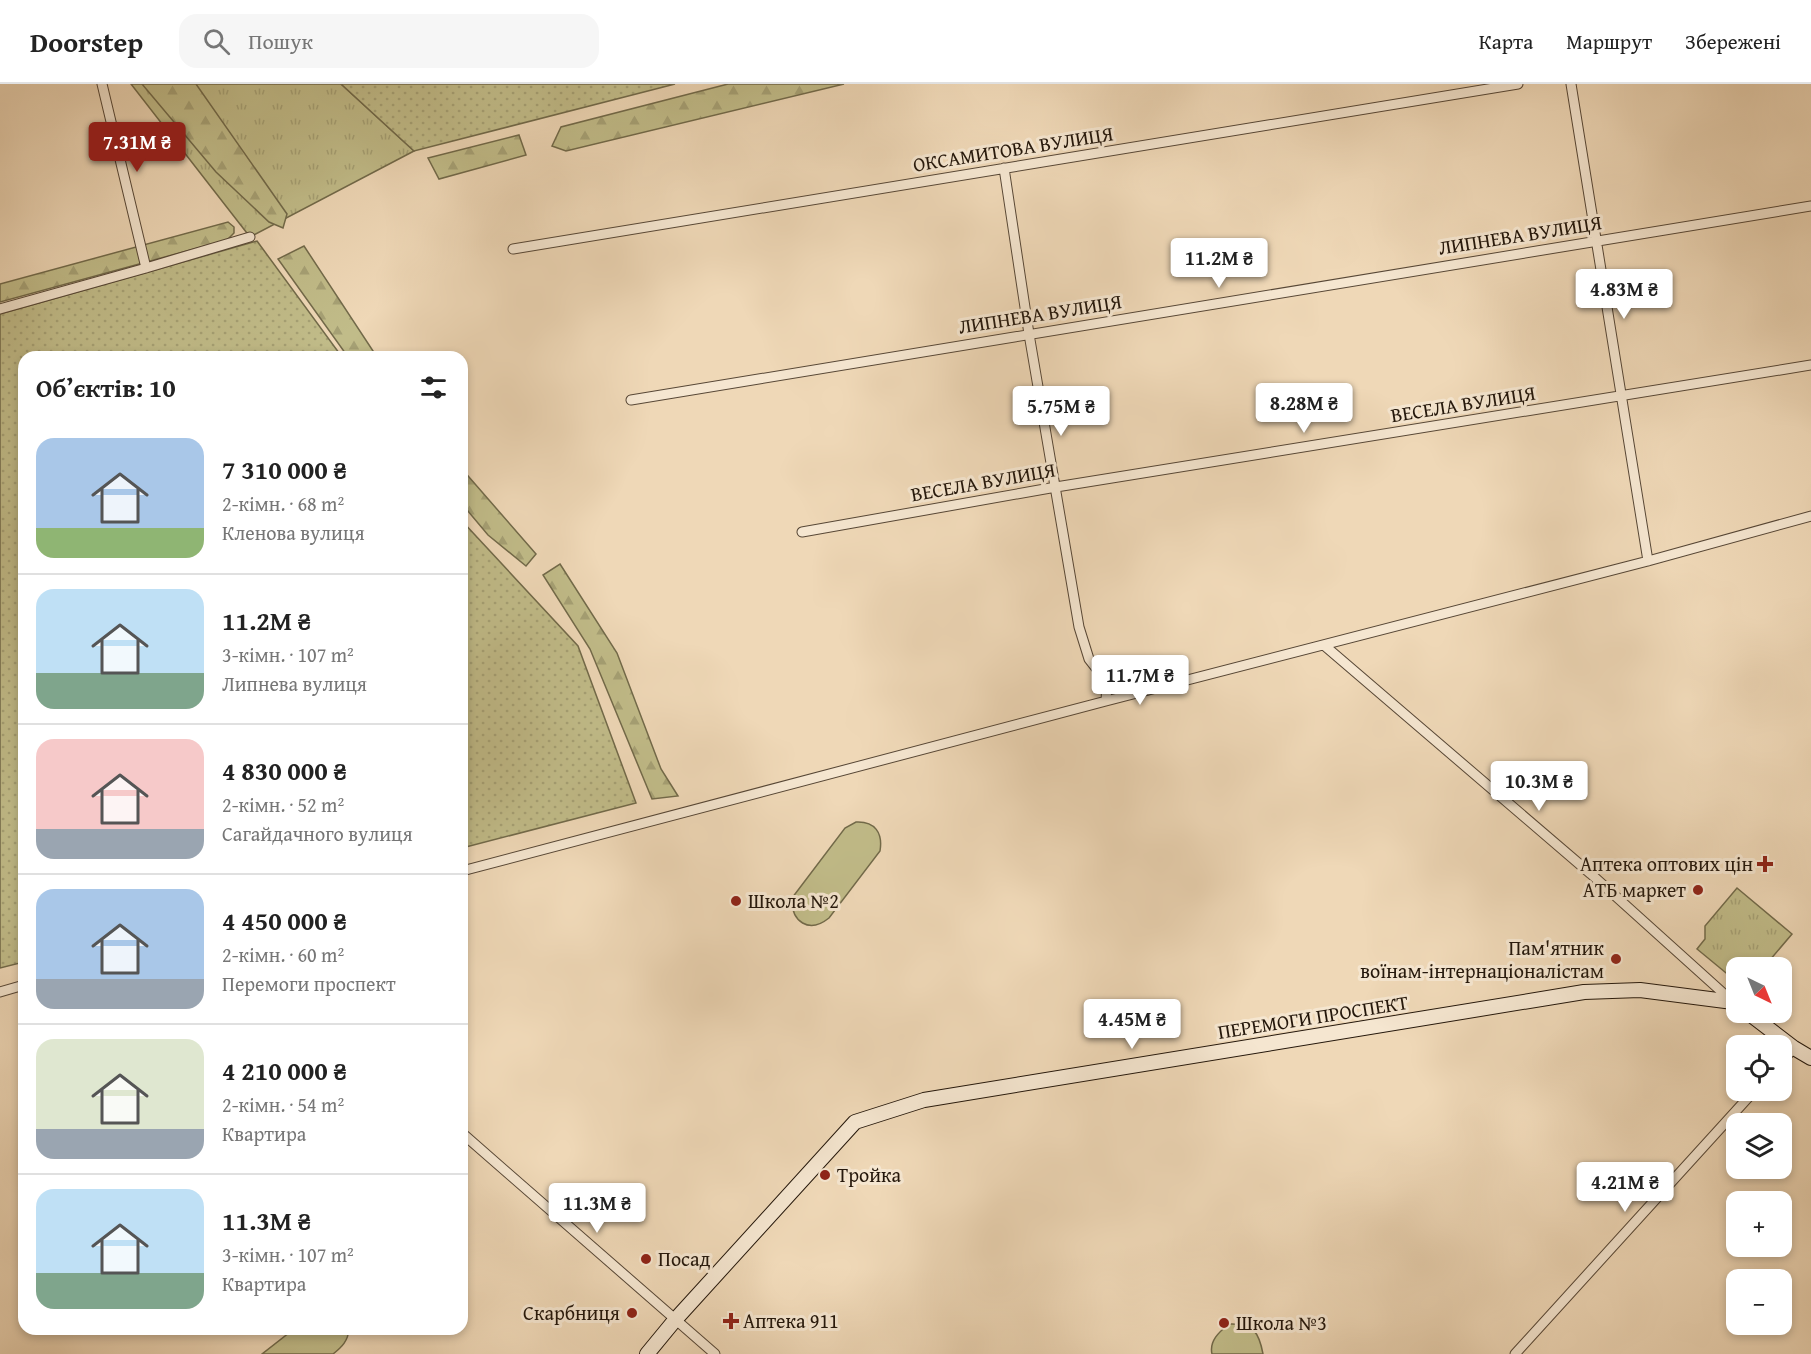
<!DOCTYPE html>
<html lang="uk">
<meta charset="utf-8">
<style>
:root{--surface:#fff;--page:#f6f6f6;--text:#222;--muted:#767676;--line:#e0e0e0;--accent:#8f2418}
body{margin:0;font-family:"Gentium Book Plus",serif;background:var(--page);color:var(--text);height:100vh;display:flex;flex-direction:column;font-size:22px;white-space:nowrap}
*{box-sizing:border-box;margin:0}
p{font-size:20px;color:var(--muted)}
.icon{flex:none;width:33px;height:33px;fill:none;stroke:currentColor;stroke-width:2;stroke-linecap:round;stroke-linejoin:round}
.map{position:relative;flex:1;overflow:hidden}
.side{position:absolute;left:18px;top:267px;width:450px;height:984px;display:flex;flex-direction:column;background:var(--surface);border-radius:18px;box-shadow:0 3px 9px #0003}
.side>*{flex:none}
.needle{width:39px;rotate:137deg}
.controls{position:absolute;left:1726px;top:873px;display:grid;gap:12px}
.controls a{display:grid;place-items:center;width:66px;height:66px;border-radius:12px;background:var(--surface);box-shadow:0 3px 9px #0003;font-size:30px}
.price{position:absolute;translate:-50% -51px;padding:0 14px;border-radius:6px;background:#fff;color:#222;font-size:20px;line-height:39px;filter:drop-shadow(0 2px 3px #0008)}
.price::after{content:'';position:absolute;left:50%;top:36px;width:18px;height:14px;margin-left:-9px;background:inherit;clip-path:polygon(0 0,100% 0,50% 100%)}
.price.selected{background:var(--accent);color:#fff}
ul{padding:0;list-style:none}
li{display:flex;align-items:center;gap:18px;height:150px;padding:0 18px}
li+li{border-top:2px solid var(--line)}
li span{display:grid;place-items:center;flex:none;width:168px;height:120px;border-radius:18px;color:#555}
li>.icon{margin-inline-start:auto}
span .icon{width:72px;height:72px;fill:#fffc;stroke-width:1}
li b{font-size:26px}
h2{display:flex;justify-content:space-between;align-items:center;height:72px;padding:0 18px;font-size:26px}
header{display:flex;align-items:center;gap:36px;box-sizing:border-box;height:84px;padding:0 30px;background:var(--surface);border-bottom:2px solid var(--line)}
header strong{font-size:28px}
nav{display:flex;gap:33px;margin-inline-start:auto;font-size:21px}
.search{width:420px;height:54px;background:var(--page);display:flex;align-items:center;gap:15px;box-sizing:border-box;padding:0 21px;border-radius:18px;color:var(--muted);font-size:22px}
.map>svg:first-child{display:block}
.grass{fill:url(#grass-tufts);stroke:#726a4a;stroke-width:1.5}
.forest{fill:url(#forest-firs);stroke:#726a4a;stroke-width:1.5}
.garden{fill:url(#garden-dots);stroke:#726a4a;stroke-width:1.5}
.pitch{fill:#c1bc89;stroke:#726a4a;stroke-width:1.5}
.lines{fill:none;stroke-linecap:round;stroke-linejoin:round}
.street-casing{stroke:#574736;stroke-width:11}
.secondary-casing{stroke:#24170b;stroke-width:16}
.street{stroke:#f5e6d0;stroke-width:9}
.secondary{stroke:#f5e6d0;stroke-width:14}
.poi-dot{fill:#8f2418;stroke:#f5e6d0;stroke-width:2}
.labels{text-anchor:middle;stroke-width:6;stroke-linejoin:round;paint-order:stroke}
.street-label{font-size:20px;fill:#24170b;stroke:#f5e6d0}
.poi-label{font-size:20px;fill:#24170b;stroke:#f5e6d0;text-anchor:start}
</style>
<header>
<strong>Doorstep</strong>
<div class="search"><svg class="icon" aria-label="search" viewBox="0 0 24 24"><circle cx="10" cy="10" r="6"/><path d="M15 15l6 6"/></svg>Пошук</div>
<nav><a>Карта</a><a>Маршрут</a><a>Збережені</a></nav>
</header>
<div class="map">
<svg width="1811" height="1270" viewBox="0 0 1811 1270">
<defs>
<pattern id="grass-tufts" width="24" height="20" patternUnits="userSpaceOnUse" patternTransform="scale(1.5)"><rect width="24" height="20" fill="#c1bc89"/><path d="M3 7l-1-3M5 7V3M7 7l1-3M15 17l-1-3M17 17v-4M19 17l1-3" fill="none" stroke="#a6a175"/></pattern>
<pattern id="forest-firs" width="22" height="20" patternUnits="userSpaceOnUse" patternTransform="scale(1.5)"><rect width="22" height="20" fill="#c1bc89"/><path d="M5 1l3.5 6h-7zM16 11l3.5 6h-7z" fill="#a6a175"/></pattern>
<pattern id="garden-dots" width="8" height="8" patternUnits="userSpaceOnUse" patternTransform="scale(1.5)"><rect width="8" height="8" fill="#c1bc89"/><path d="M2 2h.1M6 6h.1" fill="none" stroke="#a6a175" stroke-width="1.8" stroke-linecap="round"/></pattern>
</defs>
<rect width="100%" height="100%" fill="#efd8b7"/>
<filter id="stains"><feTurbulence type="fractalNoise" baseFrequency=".00333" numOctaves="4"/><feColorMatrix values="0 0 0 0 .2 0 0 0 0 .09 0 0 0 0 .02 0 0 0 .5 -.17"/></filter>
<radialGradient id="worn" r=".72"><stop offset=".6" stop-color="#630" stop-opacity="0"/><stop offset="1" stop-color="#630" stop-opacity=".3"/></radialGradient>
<path class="grass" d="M131 0H341L414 67 250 153Z
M1737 804 1792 850 1764 883 1737 884V898L1697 865 1705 855V842Z"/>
<path class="forest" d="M142 0H196L287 130 283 144 269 138 216 88Z
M728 0H844L566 67 552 62 561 43Z
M519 51 526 71 439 95 428 74Z
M228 138 234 143V149L227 156 0 218V200Z
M304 162 377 273H348L278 175Z
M462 385 536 470 526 482 488 451 462 420Z
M560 480 617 569 661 685 678 712 652 715 590 565 543 491Z"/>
<path class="garden" d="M341 0H675L414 67Z
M257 157 342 273H24V878L0 884V230Z
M462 437 578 562 636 719 462 764Z"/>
<path class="pitch" d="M856 738C875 737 883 749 880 767L829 834C809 850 791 838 792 814L845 744Z
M1229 1240C1253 1239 1259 1248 1263 1270H1212C1209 1257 1219 1248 1229 1240Z
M294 1245H349C348 1257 342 1263 333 1270H262Z"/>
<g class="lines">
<g class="street-casing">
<path id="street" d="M102 0 146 184
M1571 0 1648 477
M1004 84 1029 250 1079 543 1089 575 1107 598 1106 617
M513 165 1518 0
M0 225 146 184 250 153
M631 316 1811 122
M802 448 1056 403 1811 281
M1325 562 1591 790 1733 918
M462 787 1106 617 1648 477 1811 432
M0 908 24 901
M1782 977 1794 964
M462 1049 715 1270
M1515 1270 1755 1006"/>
</g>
<g class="secondary-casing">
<path id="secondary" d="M1747 928 1794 964 1811 974
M647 1270 675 1236 855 1038 924 1016 1584 908 1640 906 1733 918 1737 921"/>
</g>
<use href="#street" class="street"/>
<use href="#secondary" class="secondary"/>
</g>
<g class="poi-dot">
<path d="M1762 771h6v6h6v6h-6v6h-6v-6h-6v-6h6z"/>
<circle cx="1698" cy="806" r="6"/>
<circle cx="736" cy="817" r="6"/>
<circle cx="1616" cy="875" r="6"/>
<circle cx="825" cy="1091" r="6"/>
<circle cx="646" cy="1175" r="6"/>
<circle cx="632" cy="1229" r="6"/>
<path d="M728 1228h6v6h6v6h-6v6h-6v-6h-6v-6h6z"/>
<circle cx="1224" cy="1239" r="6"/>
</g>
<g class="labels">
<g class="street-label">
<text transform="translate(1013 65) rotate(-9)" y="7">ОКСАМИТОВА ВУЛИЦЯ</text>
<text transform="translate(1520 151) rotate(-9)" y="7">ЛИПНЕВА ВУЛИЦЯ</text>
<text transform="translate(1040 230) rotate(-9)" y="7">ЛИПНЕВА ВУЛИЦЯ</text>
<text transform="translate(1463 320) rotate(-9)" y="7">ВЕСЕЛА ВУЛИЦЯ</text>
<text transform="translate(983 398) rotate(-10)" y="7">ВЕСЕЛА ВУЛИЦЯ</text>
<text transform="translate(1313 933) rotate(-9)" y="7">ПЕРЕМОГИ ПРОСПЕКТ</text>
</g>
<g class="poi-label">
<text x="1753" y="787" text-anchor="end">Аптека оптових цін</text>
<text x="1686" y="813" text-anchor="end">АТБ маркет</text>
<text x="748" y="824">Школа №2</text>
<text x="1604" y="871" text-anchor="end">Пам'ятник<tspan x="1604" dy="23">воїнам-інтернаціоналістам</tspan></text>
<text x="837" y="1098">Тройка</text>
<text x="658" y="1182">Посад</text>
<text x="620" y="1236" text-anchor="end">Скарбниця</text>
<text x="743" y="1244">Аптека 911</text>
<text x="1236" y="1246">Школа №3</text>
</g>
</g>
<rect width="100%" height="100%" filter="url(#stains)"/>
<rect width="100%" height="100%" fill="url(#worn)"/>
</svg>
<div class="controls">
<a><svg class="needle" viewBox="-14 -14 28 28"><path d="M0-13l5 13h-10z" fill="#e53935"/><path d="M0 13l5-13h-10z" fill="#767676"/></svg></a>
<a><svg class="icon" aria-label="locate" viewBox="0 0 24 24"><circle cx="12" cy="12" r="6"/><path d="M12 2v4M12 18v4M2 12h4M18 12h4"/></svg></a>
<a><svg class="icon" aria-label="layers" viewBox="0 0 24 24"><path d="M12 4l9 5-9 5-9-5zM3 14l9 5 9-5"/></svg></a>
<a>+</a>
<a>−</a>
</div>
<b class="price selected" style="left:137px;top:89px">7.31M ₴</b>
<b class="price" style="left:1219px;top:205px">11.2M ₴</b>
<b class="price" style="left:1624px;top:236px">4.83M ₴</b>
<b class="price" style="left:1304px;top:350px">8.28M ₴</b>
<b class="price" style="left:1061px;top:353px">5.75M ₴</b>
<b class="price" style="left:1140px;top:622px">11.7M ₴</b>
<b class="price" style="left:1539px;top:728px">10.3M ₴</b>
<b class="price" style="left:1132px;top:966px">4.45M ₴</b>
<b class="price" style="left:1625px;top:1129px">4.21M ₴</b>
<b class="price" style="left:597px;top:1150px">11.3M ₴</b>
<section class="side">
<h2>Об’єктів: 10<svg class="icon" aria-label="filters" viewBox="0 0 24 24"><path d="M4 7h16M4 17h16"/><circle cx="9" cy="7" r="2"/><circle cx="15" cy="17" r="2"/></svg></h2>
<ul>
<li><span style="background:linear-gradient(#a9c7e8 75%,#8fb573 0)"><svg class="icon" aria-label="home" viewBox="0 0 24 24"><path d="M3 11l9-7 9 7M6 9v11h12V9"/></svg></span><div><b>7 310 000 ₴</b><p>2-кімн. · 68 m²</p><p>Кленова вулиця</p></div></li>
<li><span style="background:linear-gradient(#bfe0f5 70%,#7fa58c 0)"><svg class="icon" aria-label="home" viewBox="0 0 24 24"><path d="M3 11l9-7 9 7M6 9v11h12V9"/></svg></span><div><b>11.2M ₴</b><p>3-кімн. · 107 m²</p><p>Липнева вулиця</p></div></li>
<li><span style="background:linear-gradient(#f6c9c9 75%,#9aa5b1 0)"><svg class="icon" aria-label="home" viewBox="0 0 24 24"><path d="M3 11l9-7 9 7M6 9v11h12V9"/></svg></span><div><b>4 830 000 ₴</b><p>2-кімн. · 52 m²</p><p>Сагайдачного вулиця</p></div></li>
<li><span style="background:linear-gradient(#a9c7e8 75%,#9aa5b1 0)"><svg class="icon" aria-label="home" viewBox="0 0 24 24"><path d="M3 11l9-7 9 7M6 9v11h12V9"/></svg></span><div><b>4 450 000 ₴</b><p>2-кімн. · 60 m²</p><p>Перемоги проспект</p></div></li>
<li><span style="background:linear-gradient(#dfe7d0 75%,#9aa5b1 0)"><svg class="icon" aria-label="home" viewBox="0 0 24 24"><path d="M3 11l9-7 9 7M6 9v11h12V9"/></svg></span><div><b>4 210 000 ₴</b><p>2-кімн. · 54 m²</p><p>Квартира</p></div></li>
<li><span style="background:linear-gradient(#bfe0f5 70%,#7fa58c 0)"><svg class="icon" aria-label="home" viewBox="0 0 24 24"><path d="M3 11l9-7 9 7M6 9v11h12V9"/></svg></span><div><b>11.3M ₴</b><p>3-кімн. · 107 m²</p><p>Квартира</p></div></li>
</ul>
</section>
</div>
